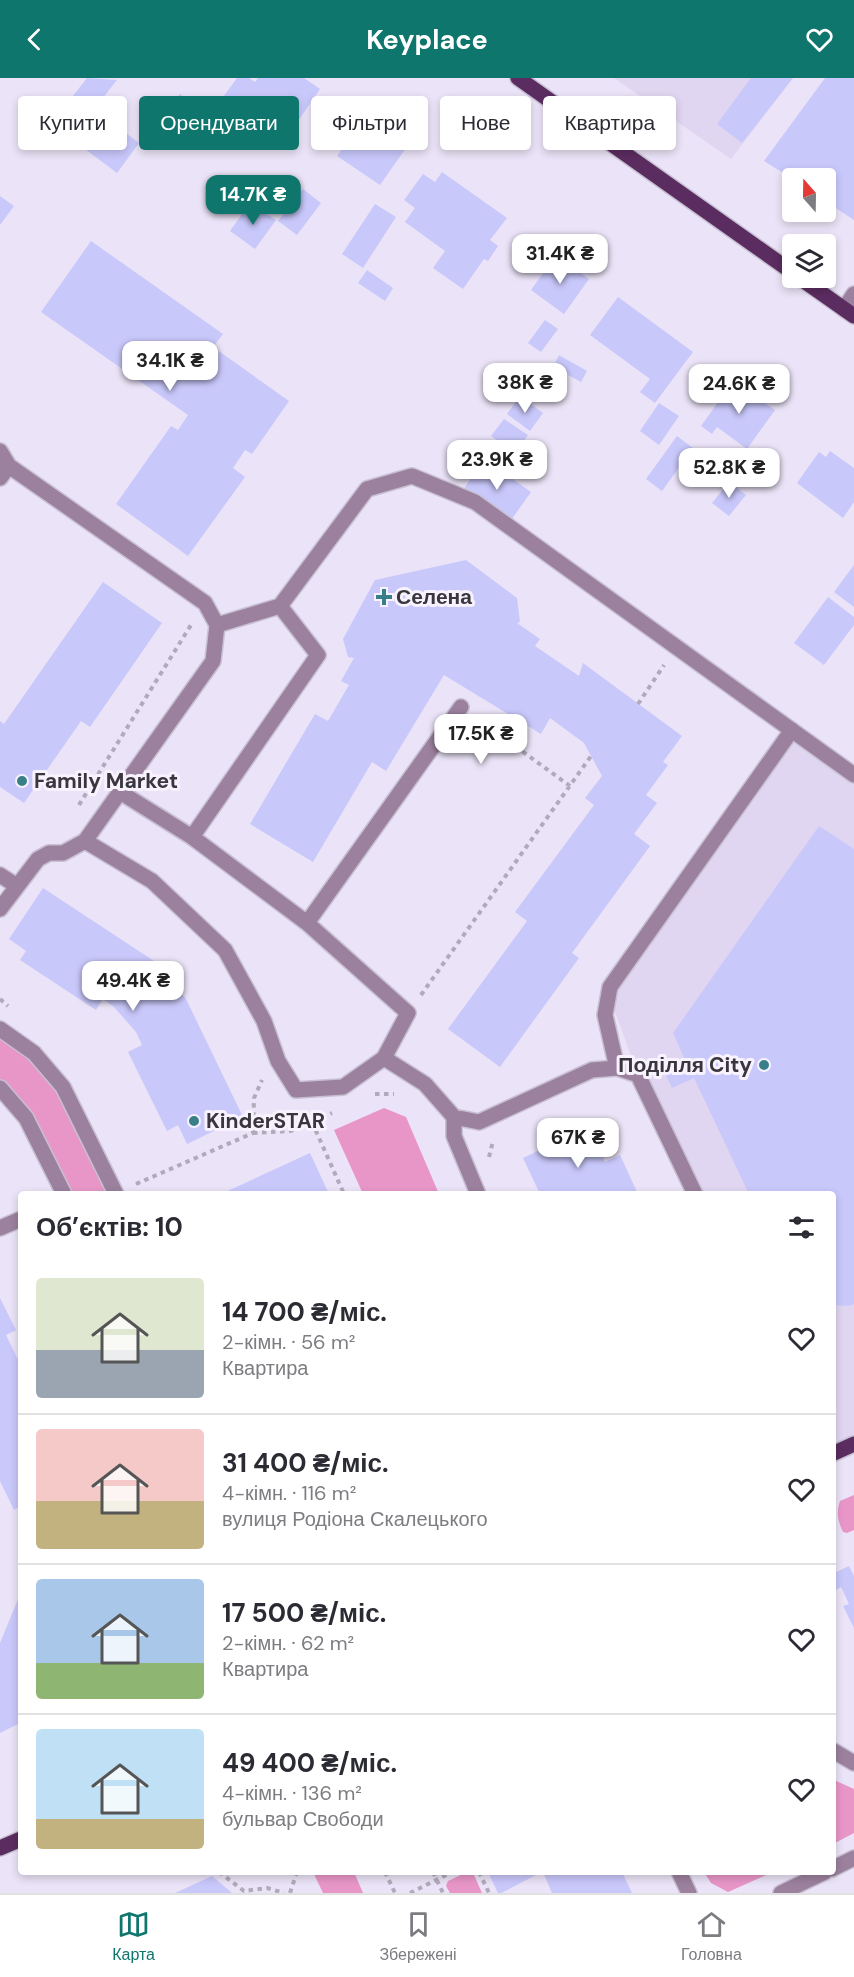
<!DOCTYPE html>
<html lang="uk">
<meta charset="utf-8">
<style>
:root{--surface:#fff;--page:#f2f2f3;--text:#2b2b33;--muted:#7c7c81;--line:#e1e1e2;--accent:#0f766e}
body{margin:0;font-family:"DM Sans",sans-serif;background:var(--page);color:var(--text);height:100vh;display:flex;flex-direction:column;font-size:22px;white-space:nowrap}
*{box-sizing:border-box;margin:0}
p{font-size:20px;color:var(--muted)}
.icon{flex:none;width:33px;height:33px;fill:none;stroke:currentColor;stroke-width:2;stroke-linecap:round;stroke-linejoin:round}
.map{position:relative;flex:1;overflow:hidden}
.drawer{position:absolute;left:18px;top:1113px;width:818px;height:684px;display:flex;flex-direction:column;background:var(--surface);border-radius:6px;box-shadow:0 3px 9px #0003}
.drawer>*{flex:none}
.guide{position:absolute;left:18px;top:18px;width:819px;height:54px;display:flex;gap:12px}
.needle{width:39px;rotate:340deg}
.buttons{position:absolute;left:782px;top:90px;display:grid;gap:12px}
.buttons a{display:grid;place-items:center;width:54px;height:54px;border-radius:6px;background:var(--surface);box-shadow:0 3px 9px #0003;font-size:30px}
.price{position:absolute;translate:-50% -51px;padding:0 14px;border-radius:12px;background:#fff;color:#222;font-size:20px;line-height:39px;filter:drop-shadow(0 2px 3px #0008)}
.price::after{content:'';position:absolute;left:50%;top:36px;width:18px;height:14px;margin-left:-9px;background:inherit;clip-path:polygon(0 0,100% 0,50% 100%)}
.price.active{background:var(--accent);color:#fff}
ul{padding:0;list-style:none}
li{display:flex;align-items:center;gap:18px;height:150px;padding:0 18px}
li+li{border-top:2px solid var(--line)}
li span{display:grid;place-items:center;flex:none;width:168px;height:120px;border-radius:6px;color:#555}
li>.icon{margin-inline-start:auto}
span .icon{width:72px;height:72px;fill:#fffc;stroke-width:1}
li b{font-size:26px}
h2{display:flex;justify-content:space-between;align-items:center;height:72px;padding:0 18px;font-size:26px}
.tag{padding:0 21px;border-radius:6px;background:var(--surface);box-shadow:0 3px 9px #0003;font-size:21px;line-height:54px}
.tag.active{background:var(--accent);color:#fff}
header{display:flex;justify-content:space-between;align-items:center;height:78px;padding:0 18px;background:var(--accent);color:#fff;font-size:27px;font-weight:700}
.dock{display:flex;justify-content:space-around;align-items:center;height:84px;border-top:2px solid var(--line);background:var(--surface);font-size:16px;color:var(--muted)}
.dock a{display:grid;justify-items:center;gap:3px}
.dock .active{color:var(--accent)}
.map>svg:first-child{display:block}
.built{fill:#e1d6f1}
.green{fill:#e896c8}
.building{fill:#c9c8fb}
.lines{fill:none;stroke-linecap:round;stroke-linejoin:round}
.minor-casing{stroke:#c7c0d2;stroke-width:18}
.major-casing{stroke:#c7c0d2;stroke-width:18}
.path{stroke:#b0aaba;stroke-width:4;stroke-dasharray:4.5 4.5;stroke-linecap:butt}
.minor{stroke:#9c819e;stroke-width:15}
.major{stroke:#5b2c60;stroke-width:15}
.poi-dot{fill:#397f8a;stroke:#f7f2fe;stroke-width:2}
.labels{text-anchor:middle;stroke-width:6;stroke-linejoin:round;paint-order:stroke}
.poi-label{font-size:21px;font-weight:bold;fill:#39363d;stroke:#f7f2fe;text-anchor:start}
</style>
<header><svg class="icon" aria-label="back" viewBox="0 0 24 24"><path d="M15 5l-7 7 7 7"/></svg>Keyplace<svg class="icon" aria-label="heart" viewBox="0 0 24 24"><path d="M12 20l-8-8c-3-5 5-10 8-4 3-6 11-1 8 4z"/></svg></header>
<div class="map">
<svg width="854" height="1815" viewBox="0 0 854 1815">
<rect width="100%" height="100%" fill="#ebe3f7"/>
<path class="built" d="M614 0H793L731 81Z
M792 652 854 697V1366L833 1376 832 1116H695L638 997 610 920Z"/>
<path class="green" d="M0 951 51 993 116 1116H64L0 1010Z
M384 1030 406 1039 439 1116H363L334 1052Z
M854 1417V1452L847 1455 843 1454C838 1443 836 1435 840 1423Z
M832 1701 854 1711V1755L833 1766Z
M313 1794H354L363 1815H323Z
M467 1794 474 1797 482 1815H450L446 1808 448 1803Z
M704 1794H773L728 1814 711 1805Z"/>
<path class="building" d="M87 0 117 2 71 60 59 50 75 29 69 23Z
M237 0H249L255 4 258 0H304L320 11 294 49 259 24 242 47 216 29Z
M751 0H793L742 65 717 46Z
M825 0H854V142L825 123V100H791L764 83Z
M180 16 202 34 182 59 160 42Z
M96 32 139 65 117 95 73 62Z
M361 44 370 50 372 48 406 70 380 107 337 78Z
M442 94 507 140 490 162 498 168 488 183 484 181 463 211 433 190 445 173 405 144 415 130 404 122 423 96 435 104Z
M303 111 321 125 297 157 278 143Z
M0 118 14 128 0 147Z
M250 125 276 142 255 171 230 153Z
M375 126 396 139 363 190 342 176Z
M91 163 223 256 213 269 289 323 252 376 245 372 233 390 245 399 188 478 116 426 171 348 178 352 188 337 41 234Z
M556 177 589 201 564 236 531 212Z
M367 192 393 210 385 223 358 205Z
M618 219 693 274 655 325 640 314 650 301 590 257Z
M545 242 558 251 541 274 528 265Z
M559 277 587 293 581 304 553 289Z
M733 303 775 332 747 371 717 349 712 356 701 348Z
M520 318 543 335 530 353 507 336Z
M659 325 679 338 659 367 640 353Z
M504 341 528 357 515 375 491 358Z
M677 358 693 370 662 413 646 401Z
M830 373 854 390V424L843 440 797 405 819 374 826 379Z
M484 381 531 414 509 445 463 412Z
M729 404 746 417 729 438 712 425Z
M466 482 517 520 520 544 517 545 540 561 535 568 579 598 583 585 682 658 663 684 668 687 646 717 657 725 634 756 650 768 572 875 579 880 500 989 448 951 527 843 515 834 594 727 585 720 602 698 584 665 550 640 541 656 444 597 386 693 372 684 313 784 250 746 315 636 328 643 349 607 341 603 354 580 348 579 343 561 375 502Z
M854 487V529L834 514Z
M103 504 162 545 90 649 81 643 24 725 0 709V643L4 646Z
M828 519 854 539V547L824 587 794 565Z
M819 748 854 771V1226L849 1228 832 1227V1116H749L694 1000 672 1010 663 991 685 982 673 955Z
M43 810 154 883 186 921 243 1039 187 1066 178 1047 167 1053 128 974 142 967 136 954 114 929 103 921 96 932 20 882 26 873 9 861Z
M589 1049 605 1084 620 1077 638 1116H540L523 1080Z
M310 1075 329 1116H221Z
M0 1220 16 1252 6 1257 21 1288 18 1294 21 1300V1428L14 1432 0 1403Z
M849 1488 854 1498V1550L843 1528 849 1526 841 1509 832 1514V1496Z
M21 1514V1635L18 1637V1646L0 1655V1565Z
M488 1794H542L501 1815H498Z
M543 1794H622L632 1815H552Z
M212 1798 232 1815H175Z"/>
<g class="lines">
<g class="minor-casing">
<path id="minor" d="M844 231 854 216
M0 373 9 388 205 525 217 547 213 583 85 763
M0 400 9 388
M280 528 367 411 412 398 475 424 854 697
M120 714 192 759 307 845
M192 759 318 577 280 528 217 547
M0 797 17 808
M0 831 38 781 49 775H63L85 763 152 803 225 872 264 943 278 983 296 1012 343 1009 384 980 425 1006 454 1039 479 1044 592 992 617 990 638 997 695 1116
M0 951 34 975 63 1009 116 1116
M384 980 408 935 307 845 461 629
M617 990 605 937 610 909 792 652
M0 1010 26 1040 64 1116
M454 1039V1058L478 1116
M0 1150 21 1141
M832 1672 854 1685
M832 1791 854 1780
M679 1794 689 1815
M781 1815 825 1794"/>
</g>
<g class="major-casing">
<path id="major" d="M518 0 792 194
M800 200 854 238
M832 1376 854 1366
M0 1770 21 1761"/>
</g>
<path class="path" d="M638 626 664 587
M479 642 570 708
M79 727 191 547
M421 917 591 678
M0 921 8 928
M375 1016H394
M312 1044 344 1116
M253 1055 291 1053 332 1035
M489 1079 493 1063
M136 1106 253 1055 254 1020 262 1002
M219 1794 244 1813 267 1810 284 1815
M385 1794 395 1815
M433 1794 443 1815
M479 1794 489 1815
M290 1815 297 1794
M410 1815 452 1794"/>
<use href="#minor" class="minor"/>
<use href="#major" class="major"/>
</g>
<g class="poi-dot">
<path d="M381 510h6v6h6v6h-6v6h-6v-6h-6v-6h6z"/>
<circle cx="22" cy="703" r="6"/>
<circle cx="764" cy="987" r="6"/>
<circle cx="194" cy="1043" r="6"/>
</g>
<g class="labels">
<g class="poi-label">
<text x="396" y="526">Селена</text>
<text x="34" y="710">Family Market</text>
<text x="752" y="994" text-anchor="end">Поділля City</text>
<text x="206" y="1050">KinderSTAR</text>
</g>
</g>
</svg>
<div class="buttons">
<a><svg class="needle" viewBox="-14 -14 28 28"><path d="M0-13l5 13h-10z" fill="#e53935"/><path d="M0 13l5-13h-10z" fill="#7c7c81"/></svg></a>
<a><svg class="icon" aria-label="layers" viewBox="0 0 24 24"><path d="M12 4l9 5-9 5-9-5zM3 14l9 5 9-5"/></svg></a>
</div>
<b class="price active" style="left:253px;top:148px">14.7K ₴</b>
<b class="price" style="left:560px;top:207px">31.4K ₴</b>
<b class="price" style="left:170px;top:314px">34.1K ₴</b>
<b class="price" style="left:525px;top:336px">38K ₴</b>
<b class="price" style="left:739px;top:337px">24.6K ₴</b>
<b class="price" style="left:497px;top:413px">23.9K ₴</b>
<b class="price" style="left:729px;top:421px">52.8K ₴</b>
<b class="price" style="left:481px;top:687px">17.5K ₴</b>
<b class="price" style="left:133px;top:934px">49.4K ₴</b>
<b class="price" style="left:578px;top:1091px">67K ₴</b>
<div class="guide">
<a class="tag">Купити</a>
<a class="tag active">Орендувати</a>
<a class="tag">Фільтри</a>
<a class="tag">Нове</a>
<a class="tag">Квартира</a>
</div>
<section class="drawer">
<h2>Об’єктів: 10<svg class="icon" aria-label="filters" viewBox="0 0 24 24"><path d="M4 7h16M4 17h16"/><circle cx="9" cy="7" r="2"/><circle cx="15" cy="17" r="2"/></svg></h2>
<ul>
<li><span style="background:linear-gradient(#dfe7d0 60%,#9aa5b1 0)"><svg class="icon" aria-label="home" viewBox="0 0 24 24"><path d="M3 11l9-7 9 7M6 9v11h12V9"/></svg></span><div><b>14 700 ₴/міс.</b><p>2-кімн. · 56 m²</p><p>Квартира</p></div><svg class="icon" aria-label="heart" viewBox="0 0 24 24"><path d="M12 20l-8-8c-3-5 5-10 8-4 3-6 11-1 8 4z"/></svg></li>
<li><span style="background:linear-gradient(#f6c9c9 60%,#c2b280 0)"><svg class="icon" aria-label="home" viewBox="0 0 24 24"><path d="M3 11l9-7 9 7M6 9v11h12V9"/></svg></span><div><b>31 400 ₴/міс.</b><p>4-кімн. · 116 m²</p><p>вулиця Родіона Скалецького</p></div><svg class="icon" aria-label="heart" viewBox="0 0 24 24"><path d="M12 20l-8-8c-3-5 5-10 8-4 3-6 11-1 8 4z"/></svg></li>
<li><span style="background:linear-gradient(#a9c7e8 70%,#8fb573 0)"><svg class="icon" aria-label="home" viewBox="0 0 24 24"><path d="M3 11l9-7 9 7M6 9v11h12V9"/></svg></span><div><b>17 500 ₴/міс.</b><p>2-кімн. · 62 m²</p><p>Квартира</p></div><svg class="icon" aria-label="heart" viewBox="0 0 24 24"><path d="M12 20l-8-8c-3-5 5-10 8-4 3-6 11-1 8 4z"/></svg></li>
<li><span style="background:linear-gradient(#bfe0f5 75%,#c2b280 0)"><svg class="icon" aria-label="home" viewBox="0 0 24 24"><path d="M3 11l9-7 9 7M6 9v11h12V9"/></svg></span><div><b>49 400 ₴/міс.</b><p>4-кімн. · 136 m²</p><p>бульвар Свободи</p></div><svg class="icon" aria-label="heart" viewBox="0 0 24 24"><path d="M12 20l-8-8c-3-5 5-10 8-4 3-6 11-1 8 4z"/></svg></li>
</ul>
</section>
</div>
<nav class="dock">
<a class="active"><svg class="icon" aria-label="map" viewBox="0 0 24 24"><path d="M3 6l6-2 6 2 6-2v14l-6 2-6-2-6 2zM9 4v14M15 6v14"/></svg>Карта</a>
<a><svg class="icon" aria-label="saved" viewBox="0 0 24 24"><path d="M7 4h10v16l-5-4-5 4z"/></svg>Збережені</a>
<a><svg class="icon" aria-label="home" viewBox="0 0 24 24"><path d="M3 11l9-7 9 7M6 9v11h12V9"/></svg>Головна</a>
</nav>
